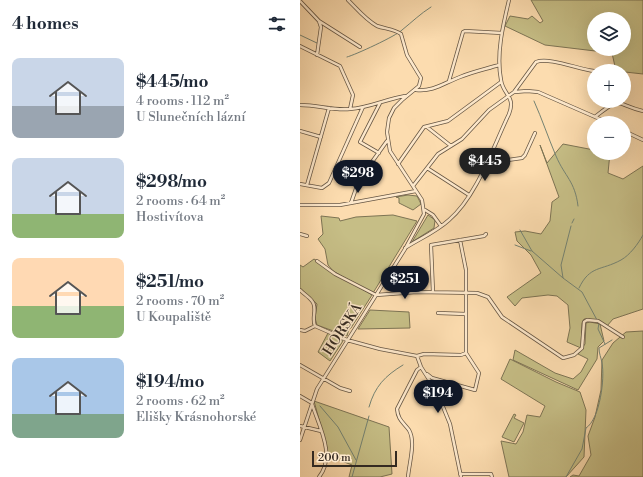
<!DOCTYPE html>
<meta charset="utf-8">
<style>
:root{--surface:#fff;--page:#f6f6f7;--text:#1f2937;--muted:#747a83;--accent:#111827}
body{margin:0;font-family:"Libre Bodoni",serif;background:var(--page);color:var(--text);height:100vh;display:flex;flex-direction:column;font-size:15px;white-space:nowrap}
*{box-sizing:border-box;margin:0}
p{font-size:13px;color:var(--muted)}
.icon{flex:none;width:22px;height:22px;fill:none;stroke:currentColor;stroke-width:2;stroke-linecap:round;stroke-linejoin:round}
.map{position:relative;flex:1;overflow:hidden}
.drawer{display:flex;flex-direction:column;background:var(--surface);width:300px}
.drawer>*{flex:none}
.buttons{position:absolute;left:287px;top:12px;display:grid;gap:8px}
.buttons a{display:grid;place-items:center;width:44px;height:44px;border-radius:50%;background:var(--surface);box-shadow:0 4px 16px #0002;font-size:20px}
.scale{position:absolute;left:12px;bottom:10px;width:85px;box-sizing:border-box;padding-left:4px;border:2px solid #342a21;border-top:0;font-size:11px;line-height:14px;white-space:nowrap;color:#342a21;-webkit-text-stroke:3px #fde8cb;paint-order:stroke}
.price{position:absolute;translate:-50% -34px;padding:0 9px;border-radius:14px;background:var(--accent);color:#fff;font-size:13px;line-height:26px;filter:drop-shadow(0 1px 2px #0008)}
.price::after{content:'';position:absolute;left:50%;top:24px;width:12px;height:9px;margin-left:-6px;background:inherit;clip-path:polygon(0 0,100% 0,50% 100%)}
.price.active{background:#222;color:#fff}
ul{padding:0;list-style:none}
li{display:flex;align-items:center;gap:12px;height:100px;padding:0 12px}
li span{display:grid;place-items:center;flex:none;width:112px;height:80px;border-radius:8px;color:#555}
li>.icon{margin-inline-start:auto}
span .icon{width:48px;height:48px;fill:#fffc;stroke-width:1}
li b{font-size:17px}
h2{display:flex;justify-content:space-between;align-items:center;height:48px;padding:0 12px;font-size:17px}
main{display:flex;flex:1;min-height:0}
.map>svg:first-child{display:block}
.green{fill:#c6be86;stroke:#7d7454;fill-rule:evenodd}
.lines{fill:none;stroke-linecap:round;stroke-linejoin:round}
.stream{stroke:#748272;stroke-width:1}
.minor-casing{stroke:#665644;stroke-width:4}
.minor{stroke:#fde8cb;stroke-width:2.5}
.labels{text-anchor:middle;stroke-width:3;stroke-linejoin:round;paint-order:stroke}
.street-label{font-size:14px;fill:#342a21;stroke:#fde8cb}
</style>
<main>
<section class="drawer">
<h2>4 homes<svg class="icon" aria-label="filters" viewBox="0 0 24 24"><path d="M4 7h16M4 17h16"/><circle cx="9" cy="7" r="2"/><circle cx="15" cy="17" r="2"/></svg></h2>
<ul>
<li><span style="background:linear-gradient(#c9d6e8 60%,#9aa5b1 0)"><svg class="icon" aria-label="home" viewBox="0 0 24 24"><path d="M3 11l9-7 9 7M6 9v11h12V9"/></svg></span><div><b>$445/mo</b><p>4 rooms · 112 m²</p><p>U Slunečních lázní</p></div></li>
<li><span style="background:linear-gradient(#c9d6e8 70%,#8fb573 0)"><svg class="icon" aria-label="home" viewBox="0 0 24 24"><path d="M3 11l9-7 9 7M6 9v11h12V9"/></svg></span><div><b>$298/mo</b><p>2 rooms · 64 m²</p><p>Hostivítova</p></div></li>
<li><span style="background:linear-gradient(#ffd9b3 60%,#8fb573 0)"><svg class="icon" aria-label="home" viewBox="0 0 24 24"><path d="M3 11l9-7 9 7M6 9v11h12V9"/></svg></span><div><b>$251/mo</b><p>2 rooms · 70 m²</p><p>U Koupaliště</p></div></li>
<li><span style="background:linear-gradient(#a9c7e8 70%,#7fa58c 0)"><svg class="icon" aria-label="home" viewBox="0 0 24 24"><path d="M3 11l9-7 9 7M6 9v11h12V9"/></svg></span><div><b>$194/mo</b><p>2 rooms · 62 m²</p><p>Elišky Krásnohorské</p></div></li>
</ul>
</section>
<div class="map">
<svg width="343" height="477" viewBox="0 0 343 477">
<rect width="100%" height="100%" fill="#fcdcaf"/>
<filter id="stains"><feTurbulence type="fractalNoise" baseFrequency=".005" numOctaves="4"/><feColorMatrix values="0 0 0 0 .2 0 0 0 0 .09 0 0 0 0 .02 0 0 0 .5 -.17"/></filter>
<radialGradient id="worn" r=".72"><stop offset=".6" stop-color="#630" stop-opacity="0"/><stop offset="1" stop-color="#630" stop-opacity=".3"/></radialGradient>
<path class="green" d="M231 0H343V74L316 71 312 53 245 45 205 26 210 16 228 19 232 16 240 23 243 21ZM294 19H324V49H294Z
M263 144 294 150V153H310L308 173 323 179 343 166V309L313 319 307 326 299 320 284 319 282 323 281 348 267 342 270 328 268 305 257 296 248 295 222 298 215 306 207 297 241 273 231 255 217 241 215 232 225 231 241 234 250 221 252 202 259 197 240 145 247 163Z
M108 195 117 196 121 204 113 210 99 203V198L96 197Z
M93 215 117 221 73 293 34 272 28 265 25 249 18 239 23 234 21 216 39 218 40 221 56 217Z
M128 215 135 220 134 228 112 242Z
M14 259 72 295 51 328 49 329 47 336 17 325 15 318 17 304 0 288V265L3 267Z
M70 310 109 312 110 328 58 329Z
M290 322 300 324 304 341 298 347 297 359 278 390 213 360 215 350 255 373 273 379 281 372 288 359 278 354 285 344 286 323Z
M343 331V477H270L273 475 279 476 291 455 288 436 295 417 301 390 302 360 313 343 326 332Z
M28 333 43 341 30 361 18 352Z
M210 359 256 382 280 392 286 410 284 457 266 477H209L201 441 216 444 223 432 227 415 240 417 245 406 201 379Z
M14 401 89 427 92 474 80 477H49L52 465 29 456Z
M214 414 216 415 214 418 224 423 214 442 202 437Z"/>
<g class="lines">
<path class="stream" d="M0 35 19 44
M47 57C55 55 96 36 102 30 112 22 120 14 131 7
M234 101C242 119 248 137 256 156 265 177 275 181 278 206
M272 223 274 219
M271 226 261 265 263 278 282 292 297 320
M220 230 232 251 263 278
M215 245 231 251
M279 288C290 265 301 271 321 260 330 255 338 244 343 235
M299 323 298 329 305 344
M20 406 38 427 56 460
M69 407C75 386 85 376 103 365
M52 477 69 416
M266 477 282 449 286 428C300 419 305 378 302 363 301 357 299 354 299 348L312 340"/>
<g class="minor-casing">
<path id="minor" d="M0 1 19 21 60 47
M0 46 40 66 53 95 50 109
M17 55 21 27 19 21
M149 81 163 32 165 31 202 33
M116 90C133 92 144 83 160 77 172 72 186 69 199 65
M215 92 227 91 238 92 309 123
M0 105C18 105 34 111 50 109 69 108 86 99 105 96
M296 116C323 95 314 104 343 111
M127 127 151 146
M0 131 21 137
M324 131 343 140
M79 153 60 142 80 103
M186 163 222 158 225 155 235 133
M98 164 124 127 148 121 201 82
M127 168 169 195
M0 184 22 188 29 183 63 107
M7 185 29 108
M113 186 138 154 162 139 189 110 214 92 236 62C249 57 278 69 294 71
M51 203 59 180 87 141
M0 205H40L116 191
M125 210 133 215 141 226
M0 234 7 236
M160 240 166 270V353
M105 248C119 239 136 232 149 220 177 196 193 147 209 114 216 96 203 95 201 80 196 54 203 25 209 0
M17 261 35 274 76 295
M0 290C4 294 9 297 12 301 18 308 11 318 15 326L47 340 80 349 117 356 124 354 161 355 166 353
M133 292 131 245 184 236 186 234
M76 295 117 292 177 293 188 297 202 317 263 358 274 355 282 348 284 322 287 320 298 321 323 337
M138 313 166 314
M0 330 5 331 15 326
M117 356 121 367 137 392 150 424 161 477
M0 365 40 388 50 391
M127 374 132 378 175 390 179 373 166 353
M0 396 12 403
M12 404C19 426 36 456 19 477
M0 426 21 431
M0 440 17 389 105 249 124 214 122 200 90 151 87 132 89 118 94 108 102 100 119 86 121 78 107 55 101 34C94 29 86 29 77 26 66 20 57 9 48 0
M160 474H191L192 477
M108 477C109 464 116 442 109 430 103 422 98 420 97 409L117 370 121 367"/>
</g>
<use href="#minor" class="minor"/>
</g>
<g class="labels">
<g class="street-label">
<text transform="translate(42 329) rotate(-57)" y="5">HORSKÁ</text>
</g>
</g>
<rect width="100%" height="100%" filter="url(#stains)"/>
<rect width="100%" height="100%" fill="url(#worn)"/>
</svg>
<div class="buttons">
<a><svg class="icon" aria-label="layers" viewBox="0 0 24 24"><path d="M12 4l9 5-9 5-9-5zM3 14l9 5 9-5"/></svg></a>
<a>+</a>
<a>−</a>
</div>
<div class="scale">200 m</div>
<b class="price active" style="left:185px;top:182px">$445</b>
<b class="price" style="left:58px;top:194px">$298</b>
<b class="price" style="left:105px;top:300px">$251</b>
<b class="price" style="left:138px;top:414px">$194</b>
</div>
</main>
